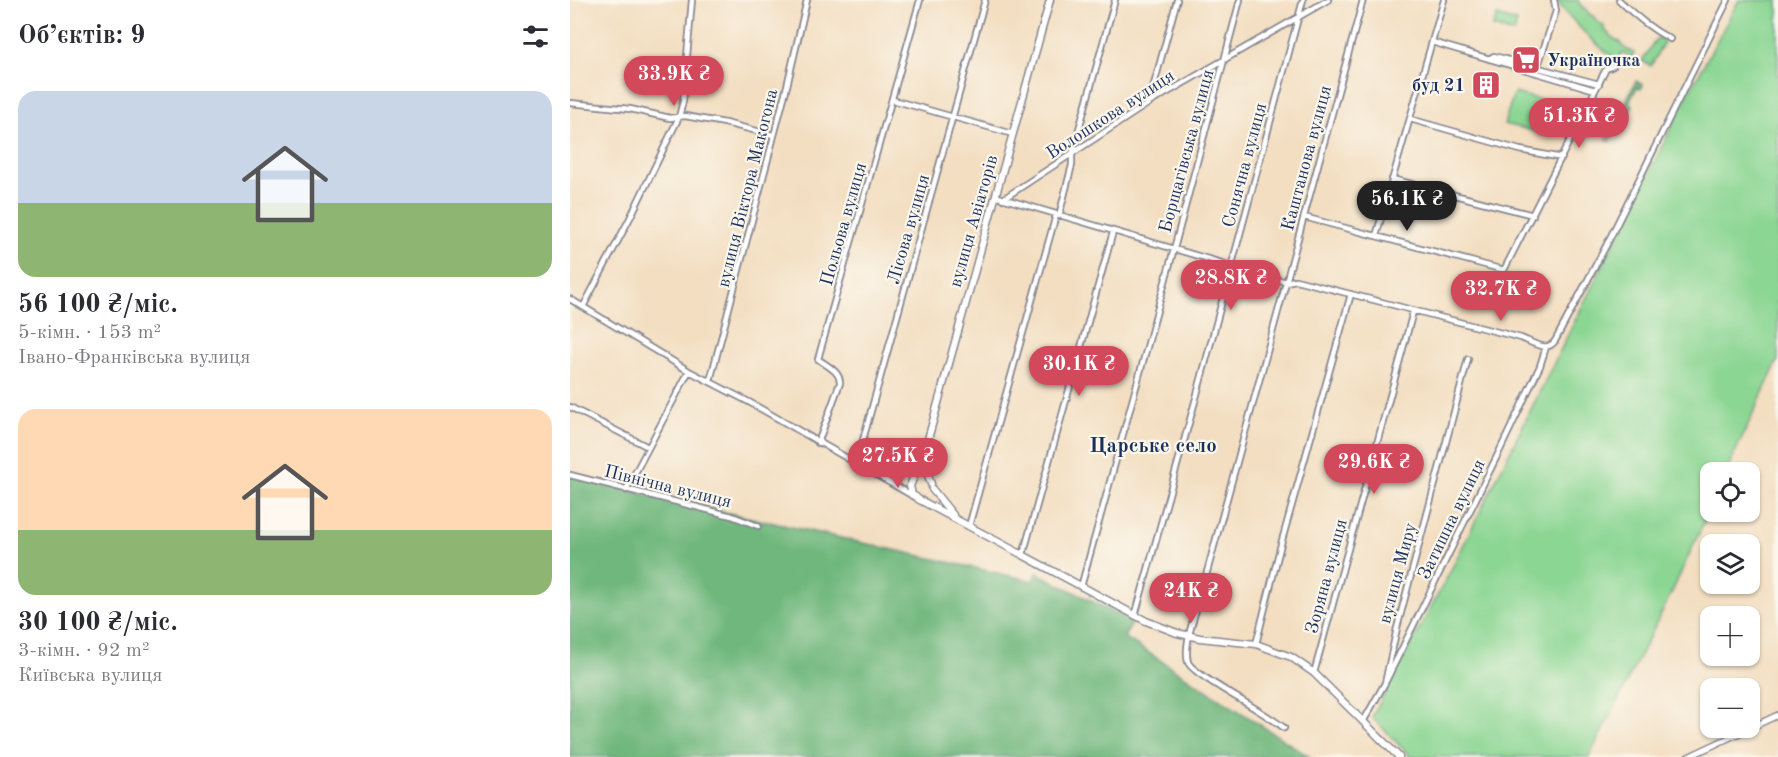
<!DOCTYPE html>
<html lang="uk">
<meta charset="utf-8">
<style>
:root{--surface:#fff;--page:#f7f7f7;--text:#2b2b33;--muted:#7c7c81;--accent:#d1495b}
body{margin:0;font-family:"Old Standard TT",serif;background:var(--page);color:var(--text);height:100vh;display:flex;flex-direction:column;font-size:22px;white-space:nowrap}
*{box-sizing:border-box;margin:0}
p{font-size:20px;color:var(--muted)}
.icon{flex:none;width:33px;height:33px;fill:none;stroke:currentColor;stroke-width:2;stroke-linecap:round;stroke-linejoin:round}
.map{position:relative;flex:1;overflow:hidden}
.sheet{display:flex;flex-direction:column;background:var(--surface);width:570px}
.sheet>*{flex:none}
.fabs{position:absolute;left:1130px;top:462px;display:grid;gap:12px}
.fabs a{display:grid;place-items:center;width:60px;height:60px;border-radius:12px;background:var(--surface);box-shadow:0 2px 4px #0004;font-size:30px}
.price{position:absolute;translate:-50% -51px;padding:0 14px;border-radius:21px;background:var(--accent);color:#fff;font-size:20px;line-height:39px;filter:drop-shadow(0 2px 3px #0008)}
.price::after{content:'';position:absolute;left:50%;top:36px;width:18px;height:14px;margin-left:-9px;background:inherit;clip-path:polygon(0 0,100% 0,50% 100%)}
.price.current{background:#222;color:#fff}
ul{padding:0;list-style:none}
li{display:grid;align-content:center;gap:12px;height:318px;padding:0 18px}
li span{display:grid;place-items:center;height:186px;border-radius:18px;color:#555}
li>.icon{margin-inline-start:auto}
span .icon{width:108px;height:108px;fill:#fffc;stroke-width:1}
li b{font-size:26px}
h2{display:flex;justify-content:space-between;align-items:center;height:72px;padding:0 18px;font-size:26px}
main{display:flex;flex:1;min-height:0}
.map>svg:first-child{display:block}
.green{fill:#8bd693;stroke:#538278;stroke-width:1.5}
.forest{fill:#70b77d;stroke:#46736e;stroke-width:1.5}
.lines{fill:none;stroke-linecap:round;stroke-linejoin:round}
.minor-casing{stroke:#878690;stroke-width:8}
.tertiary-casing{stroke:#878690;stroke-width:8}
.secondary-casing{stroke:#878690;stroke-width:9}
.minor{stroke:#fff;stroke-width:4.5}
.tertiary{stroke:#fff;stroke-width:5}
.secondary{stroke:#fff;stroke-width:6}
.labels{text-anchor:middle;stroke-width:4.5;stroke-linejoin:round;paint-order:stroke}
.poi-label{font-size:18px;font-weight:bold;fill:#1b2f5e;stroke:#fbf7ec;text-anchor:start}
.street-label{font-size:18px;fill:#1b2f5e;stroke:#fbf7ec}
.quarter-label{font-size:21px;font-weight:bold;fill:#1b2f5e;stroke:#fbf7ec}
</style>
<main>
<section class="sheet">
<h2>Об’єктів: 9<svg class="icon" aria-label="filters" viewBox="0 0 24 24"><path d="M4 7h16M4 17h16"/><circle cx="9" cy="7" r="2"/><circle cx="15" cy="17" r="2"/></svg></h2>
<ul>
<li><span style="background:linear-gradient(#c9d6e8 60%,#8fb573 0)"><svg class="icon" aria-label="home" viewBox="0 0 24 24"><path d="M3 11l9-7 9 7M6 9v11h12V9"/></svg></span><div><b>56 100 ₴/міс.</b><p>5-кімн. · 153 m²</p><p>Івано-Франківська вулиця</p></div></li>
<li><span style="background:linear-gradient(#ffd9b3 65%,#8fb573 0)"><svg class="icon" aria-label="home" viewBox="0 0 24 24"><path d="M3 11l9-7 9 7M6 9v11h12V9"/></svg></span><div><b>30 100 ₴/міс.</b><p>3-кімн. · 92 m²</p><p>Київська вулиця</p></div></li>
</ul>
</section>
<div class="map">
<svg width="1208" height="757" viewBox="0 0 1208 757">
<rect width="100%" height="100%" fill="#fbf7ec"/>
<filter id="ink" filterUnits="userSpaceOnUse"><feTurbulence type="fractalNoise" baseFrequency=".0167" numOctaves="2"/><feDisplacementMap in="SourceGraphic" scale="12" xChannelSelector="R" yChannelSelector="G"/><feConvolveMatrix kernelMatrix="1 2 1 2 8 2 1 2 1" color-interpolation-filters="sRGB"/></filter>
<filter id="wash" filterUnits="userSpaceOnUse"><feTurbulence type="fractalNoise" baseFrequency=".008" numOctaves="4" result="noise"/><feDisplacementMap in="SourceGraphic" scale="24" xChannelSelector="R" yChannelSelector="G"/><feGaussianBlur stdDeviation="1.35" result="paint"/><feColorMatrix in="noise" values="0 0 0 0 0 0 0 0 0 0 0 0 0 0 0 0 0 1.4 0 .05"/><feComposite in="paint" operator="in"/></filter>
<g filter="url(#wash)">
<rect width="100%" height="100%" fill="#f3dec1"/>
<path class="green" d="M986 0H1008L1012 8 1014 7 1019 14 1026 18 1025 20 1034 26 1033 28 1044 39 1050 42 1054 48 1064 53 1061 58 1052 52 1047 60C1023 43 1004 23 986 0Z
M1169 0H1208V360L1156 472H1140V509L1101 594 1019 757H841L802 717 881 570 1117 96Z
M927 16 947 22 944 33 923 27Z
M1090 38 1095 40 1081 66 1072 61 1086 39Z
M944 93 984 103 976 134 934 124Z"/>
<path class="forest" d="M1066 81 1073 85 1071 89 1067 87 1059 103 1063 105 1055 121 1051 120 1040 142 1036 140Z
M0 475 56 490 463 581 467 573 563 622 554 637 740 757H0Z"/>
</g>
<g filter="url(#ink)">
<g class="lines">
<g class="minor-casing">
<path id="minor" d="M1049 0C1064 15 1081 29 1100 39
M862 42 1025 90
M919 59 924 56 1029 84
M967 69 986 11 984 0
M323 100 443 134
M0 103 60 109 100 118 115 116 155 123 203 135
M579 103 607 0
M840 119 950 150 992 158
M822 179 963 215
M425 196 716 282 726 280 951 338C962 342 977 353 985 341L1036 246 1158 0
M433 199 579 103 758 0
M489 216 502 165V154L545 0
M734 217 934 270 1036 69 1043 66
M806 236 874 0
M0 299 119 371 179 402 343 496
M13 307 60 218 109 117 113 101 122 0
M140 381 217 86 237 0
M0 407 78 447
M248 443 270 383C270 371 257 366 248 359L350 0
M286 465 415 0
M0 475 162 516 188 526
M56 490 119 371
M399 526 486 215
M453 555 543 232
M511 587 604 249 670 0
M565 616 626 398 733 0
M686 644 711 544 781 294
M744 673 843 312
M816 681 931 448 970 366 976 347
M793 722 815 683 827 628 898 359
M714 728C698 713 622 675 618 662 613 645 626 611 631 594L793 0"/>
</g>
<g class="tertiary-casing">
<path id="tertiary" d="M1118 757 1208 715"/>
</g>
<g class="secondary-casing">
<path id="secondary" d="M355 454 357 472 361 484
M362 489 383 515
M346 497 342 495 340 486 355 450 480 0
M348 499 576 621 607 633 630 638 686 644 721 657 744 673 829 757"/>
</g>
<use href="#minor" class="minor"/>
<use href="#tertiary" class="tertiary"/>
<use href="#secondary" class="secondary"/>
</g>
</g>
<defs>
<g id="supermarket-square" transform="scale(1.5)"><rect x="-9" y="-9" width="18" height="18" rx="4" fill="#d1495b" stroke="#fbf7ec"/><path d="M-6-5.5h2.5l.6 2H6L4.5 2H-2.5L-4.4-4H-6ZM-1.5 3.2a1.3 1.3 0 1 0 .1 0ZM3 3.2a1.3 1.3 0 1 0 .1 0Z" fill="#fff"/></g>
<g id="building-square" transform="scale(1.5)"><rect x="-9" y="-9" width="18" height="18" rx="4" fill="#d1495b" stroke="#fbf7ec"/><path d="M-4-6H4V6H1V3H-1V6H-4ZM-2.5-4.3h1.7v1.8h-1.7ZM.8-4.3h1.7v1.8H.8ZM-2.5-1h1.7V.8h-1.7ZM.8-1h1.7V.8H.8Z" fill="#fff"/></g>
</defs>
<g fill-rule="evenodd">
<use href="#supermarket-square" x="956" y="60"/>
<use href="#building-square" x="916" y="85"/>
</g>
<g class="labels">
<g class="poi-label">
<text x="977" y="66">Україночка</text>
<text x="895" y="91" text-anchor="end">буд 21</text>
</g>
<g class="street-label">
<text transform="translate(540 114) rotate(-33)" y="6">Волошкова вулиця</text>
<text transform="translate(616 151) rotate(-75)" y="6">Борщагівська вулиця</text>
<text transform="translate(736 158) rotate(-75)" y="6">Каштанова вулиця</text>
<text transform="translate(674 165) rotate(-75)" y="6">Сонячна вулиця</text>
<text transform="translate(177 188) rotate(-76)" y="6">вулиця Віктора Макогона</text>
<text transform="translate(403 221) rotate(-74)" y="6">вулиця Авіаторів</text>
<text transform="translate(273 224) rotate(-74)" y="6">Польова вулиця</text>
<text transform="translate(338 229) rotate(-74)" y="6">Лісова вулиця</text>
<text transform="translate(98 486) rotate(14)" y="6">Північна вулиця</text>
<text transform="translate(881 519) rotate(-64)" y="6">Затишна вулиця</text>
<text transform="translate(827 573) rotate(-75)" y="6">вулиця Миру</text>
<text transform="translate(756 576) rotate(-75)" y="6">Зоряна вулиця</text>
</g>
<g class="quarter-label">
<text x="583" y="452">Царське село</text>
</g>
</g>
</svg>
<div class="fabs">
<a><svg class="icon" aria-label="locate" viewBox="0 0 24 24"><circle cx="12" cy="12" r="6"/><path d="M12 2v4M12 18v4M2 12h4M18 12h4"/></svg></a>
<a><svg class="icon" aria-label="layers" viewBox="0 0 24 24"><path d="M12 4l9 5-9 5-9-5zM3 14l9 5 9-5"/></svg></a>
<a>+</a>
<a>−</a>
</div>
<b class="price" style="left:104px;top:107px">33.9K ₴</b>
<b class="price" style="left:1009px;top:149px">51.3K ₴</b>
<b class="price current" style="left:837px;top:232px">56.1K ₴</b>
<b class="price" style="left:661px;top:311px">28.8K ₴</b>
<b class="price" style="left:931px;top:322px">32.7K ₴</b>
<b class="price" style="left:509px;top:397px">30.1K ₴</b>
<b class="price" style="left:328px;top:489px">27.5K ₴</b>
<b class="price" style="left:804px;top:495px">29.6K ₴</b>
<b class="price" style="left:621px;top:624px">24K ₴</b>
</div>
</main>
